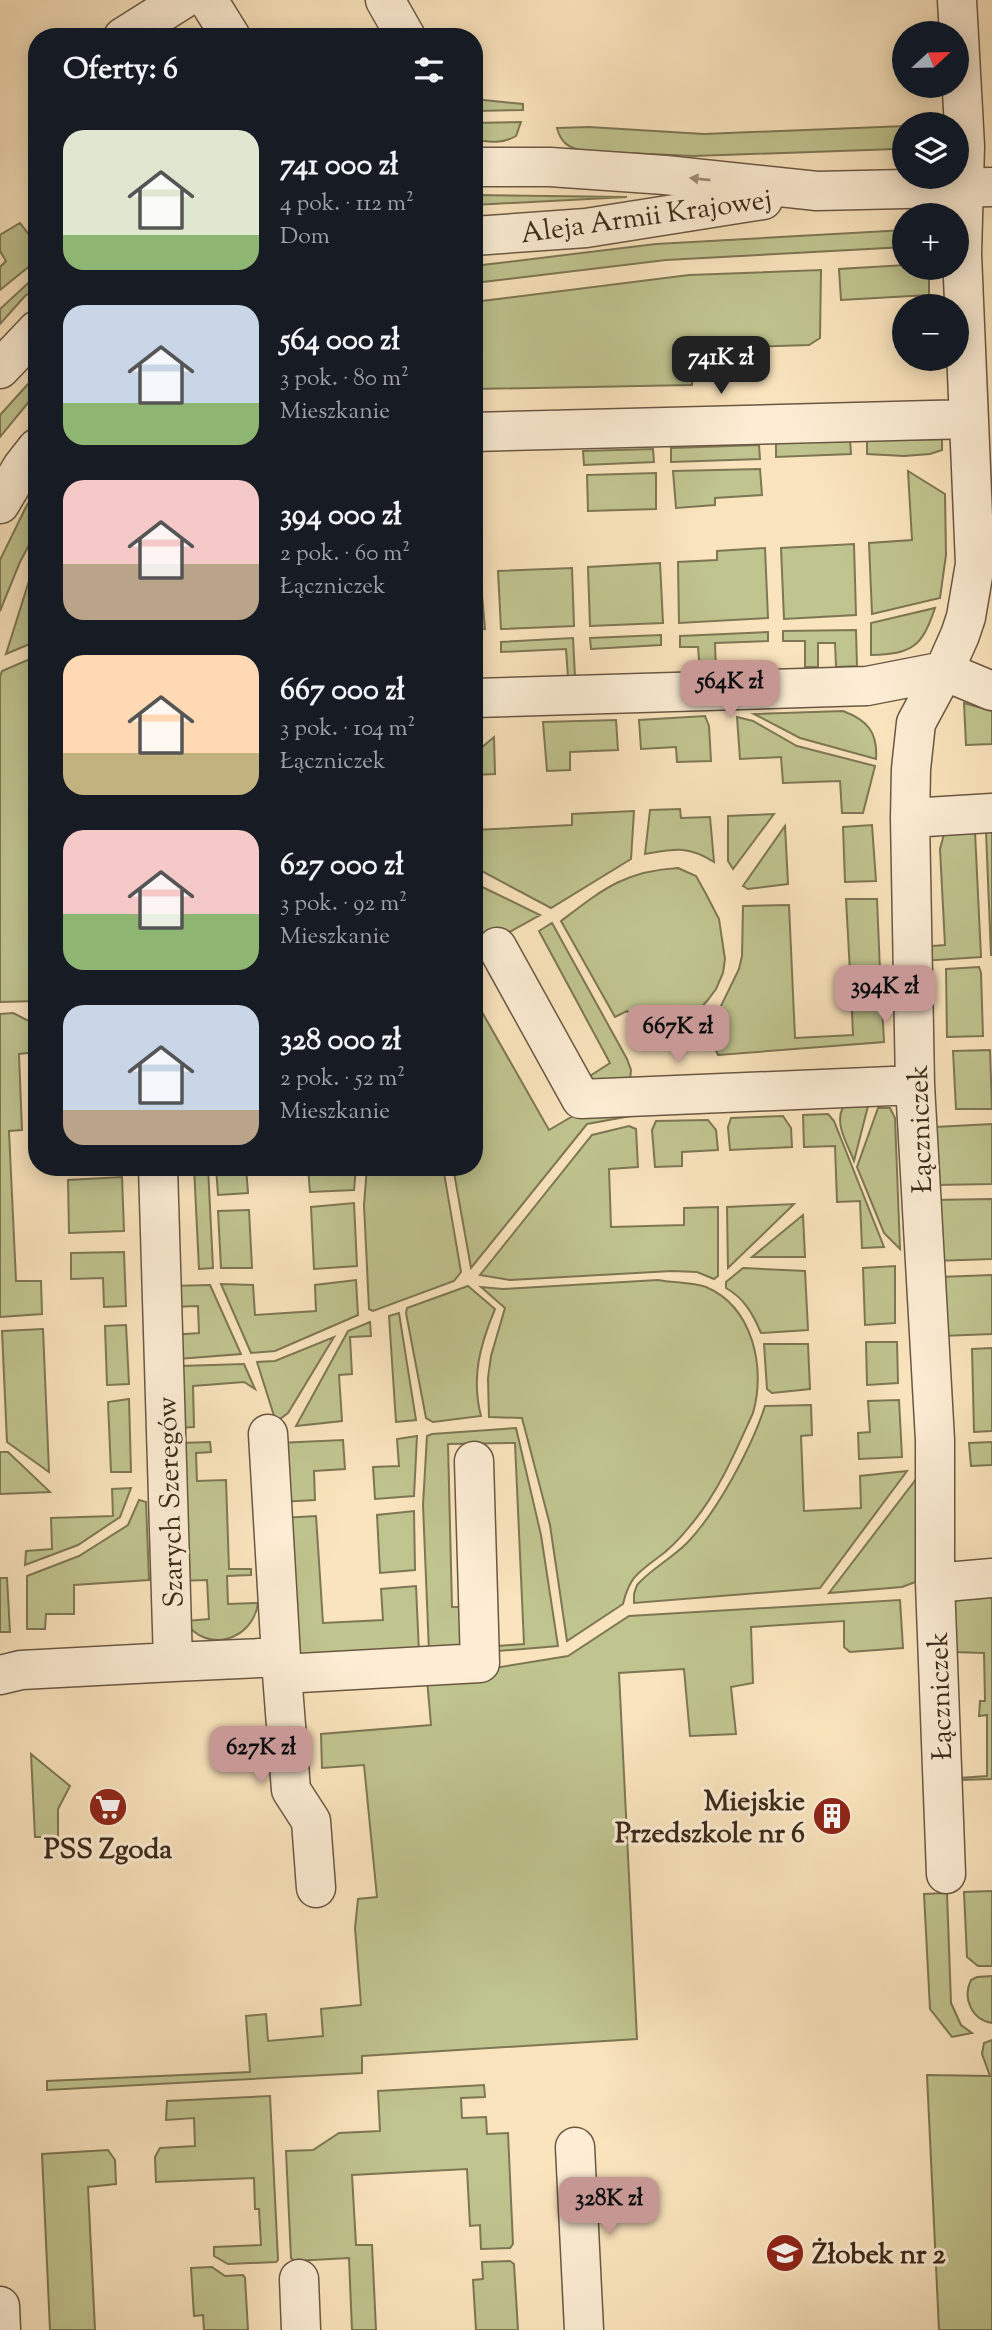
<!DOCTYPE html>
<html lang="pl">
<meta charset="utf-8">
<style>
:root{--surface:#171b24;--page:#20242c;--text:#f1f3f6;--muted:#9ea1a6;--accent:#c59692}
body{margin:0;font-family:"Sorts Mill Goudy",serif;background:var(--page);color:var(--text);height:100vh;display:flex;flex-direction:column;font-size:26px;white-space:nowrap}
*{box-sizing:border-box;margin:0}
p{font-size:23px;color:var(--muted)}
.icon{flex:none;width:38px;height:38px;fill:none;stroke:currentColor;stroke-width:2;stroke-linecap:round;stroke-linejoin:round}
.map{position:relative;flex:1;overflow:hidden}
.details{position:absolute;left:28px;top:28px;width:455px;height:1148px;display:flex;flex-direction:column;background:var(--surface);border-radius:28px;box-shadow:0 4px 18px #0003}
.details>*{flex:none}
.needle{width:46px;rotate:68deg}
.controls{position:absolute;left:892px;top:21px;display:grid;gap:14px}
.controls a{display:grid;place-items:center;width:77px;height:77px;border-radius:50%;background:var(--surface);box-shadow:0 4px 18px #0003;font-size:35px}
.price{position:absolute;translate:-50% -60px;padding:0 16px;border-radius:14px;background:var(--accent);color:#111;font-size:23px;line-height:46px;filter:drop-shadow(0 2px 4px #0008)}
.price::after{content:'';position:absolute;left:50%;top:42px;width:21px;height:16px;margin-left:-10px;background:inherit;clip-path:polygon(0 0,100% 0,50% 100%)}
.price.active{background:#222;color:#fff}
ul{padding:0;list-style:none}
li{display:flex;align-items:center;gap:21px;height:175px;padding:0 35px}
li span{display:grid;place-items:center;flex:none;width:196px;height:140px;border-radius:21px;color:#555}
li>.icon{margin-inline-start:auto}
span .icon{width:84px;height:84px;fill:#fffc;stroke-width:1}
li b{font-size:30px}
h2{display:flex;justify-content:space-between;align-items:center;height:84px;padding:0 35px;font-size:30px}
.map>svg:first-child{display:block}
.green{fill:#c0c48f;stroke:#7e7754;stroke-width:2}
.lines{fill:none;stroke-linecap:round;stroke-linejoin:round}
.minor-casing{stroke:#6b5843;stroke-width:41}
.minor{stroke:#fcedd4;stroke-width:38}
.oneway{fill:#9c8c77}
.labels{text-anchor:middle;stroke-width:6;stroke-linejoin:round;paint-order:stroke}
.street-label{font-size:28px;fill:#3b2a1a;stroke:#fcedd4}
.poi-label{font-size:28px;font-weight:bold;fill:#3b2a1a;stroke:#fcedd4;text-anchor:end}
</style>
<div class="map">
<svg width="992" height="2330" viewBox="0 0 992 2330">
<rect width="100%" height="100%" fill="#fae4bd"/>
<filter id="stains"><feTurbulence type="fractalNoise" baseFrequency=".00286" numOctaves="4"/><feColorMatrix values="0 0 0 0 .2 0 0 0 0 .09 0 0 0 0 .02 0 0 0 .5 -.17"/></filter>
<radialGradient id="worn" r=".72"><stop offset=".6" stop-color="#630" stop-opacity="0"/><stop offset="1" stop-color="#630" stop-opacity=".3"/></radialGradient>
<path class="green" d="M474 99 523 104V110L474 111Z
M521 122 516 136C502 144 490 142 474 140V123Z
M905 126V146L896 149 694 156 582 151C568 147 561 143 557 128L589 127 704 134Z
M474 195 627 197 474 205Z
M20 223 34 241 37 240V260L0 290V267L6 261 0 251V235Z
M905 230V247L666 260 474 283V266L656 244Z
M905 265V268H929V295L841 300 839 269Z
M821 270 820 338 809 345 693 349 692 385 474 389V302L689 275Z
M37 275V287L25 296 0 324V309Z
M37 374V392L0 437V415Z
M850 439 851 454 776 457V441Z
M942 439V450L930 454 904 456 867 454V440Z
M759 445 760 459 671 462V448Z
M653 449 654 462 584 465 583 451Z
M760 469 762 495 715 498V505L676 508 673 471Z
M908 471 945 494 946 555 940 598 872 614 869 543 912 540Z
M656 473V509L588 511 587 475Z
M37 491V530L20 562 0 611V560L27 505Z
M854 544 856 615 784 619 781 548Z
M765 548 768 618 679 623 678 562 717 560V551Z
M660 563 663 623 590 626 588 567Z
M37 567V641L6 654 29 581Z
M572 568 574 626 501 629 498 571Z
M480 572 485 629 474 630V573Z
M935 608C922 647 912 654 871 655V623Z
M856 630 857 666 836 667 835 643H818V667H805V641H783V631Z
M768 632V641L715 643 716 671 700 672 698 647H680V636Z
M661 635V645L591 649 590 638Z
M573 638 575 677H568L566 649 501 652V642Z
M37 656V1001L0 1002V677L2 671Z
M964 703 992 711V744L966 745Z
M843 711C867 720 878 732 876 759L800 738 754 714Z
M705 716 709 726 711 761 677 762 676 747 641 749 639 720Z
M737 717 753 721 797 746 875 766 863 813H842L840 781 783 783 781 757 740 759Z
M616 720 618 750 570 752V770L547 771 543 722Z
M494 737 495 774 474 775V754Z
M680 809 681 818 710 817 714 862C688 845 674 849 645 854L650 810Z
M634 811 631 859 551 908 474 867V830L572 825V814Z
M774 814 733 869 728 861V816Z
M872 825 876 881 845 882 843 827Z
M785 826 788 884 748 889 743 886Z
M992 830V955H991L986 831Z
M975 832 981 957 921 961 920 947 945 945 940 849 944 834Z
M678 868 696 876 706 894 719 919 725 959 723 973 716 989 707 1001 694 1015 668 1027 662 1015 636 1021 627 1011 615 1017 561 921C602 890 624 871 678 868Z
M474 883 540 915 474 952Z
M846 899H877L880 971 850 972Z
M789 905 795 1038 853 1035 851 989 881 987 884 1042 718 1055 711 1039 719 1010 739 969 742 956 743 906Z
M552 923 627 1059 631 1070 630 1080 596 1083 590 1076 610 1063 539 931Z
M979 967 981 973 983 1036 947 1037 946 969Z
M474 998 549 1130 573 1116H631L587 1124 471 1268 453 1167H474Z
M13 1013 37 1025V1052L19 1054 22 1130 9 1131 16 1281H41L42 1314 0 1317V1014Z
M990 1050 992 1109H956L953 1051Z
M868 1106 854 1161C848 1145 834 1124 843 1107Z
M878 1108H890L895 1118 900 1249 884 1233 857 1167Z
M828 1114 834 1121 884 1247 862 1248 860 1201 837 1202 835 1146 804 1147 803 1115Z
M783 1116 791 1128 792 1147 730 1150 728 1127 731 1118Z
M708 1120 716 1130 718 1150 682 1152V1166L655 1167 652 1130 656 1121Z
M992 1124V1184L937 1185 935 1127Z
M629 1126 636 1129 638 1167 609 1169 611 1227 684 1225V1208L718 1207V1276L714 1279 697 1272 672 1271 510 1280 480 1275 592 1135Z
M194 1167H208L213 1268 199 1269Z
M216 1167H246L248 1193 218 1195Z
M308 1167H356L354 1190 310 1192Z
M367 1167H443L461 1272 454 1281 373 1311 369 1309 364 1205Z
M122 1177 124 1231 69 1233 68 1180Z
M992 1199V1259L934 1261 931 1200Z
M354 1203 357 1266 314 1269 311 1207Z
M794 1204 728 1268 727 1207Z
M249 1210 252 1268H221L218 1211Z
M803 1215 805 1257H752Z
M124 1252 126 1306 104 1307 103 1278 71 1279V1253Z
M895 1266V1323L865 1325 863 1268Z
M743 1268 805 1271 808 1330 761 1333C753 1314 744 1298 726 1288V1282Z
M992 1275V1334L942 1336 939 1277Z
M356 1280 358 1315 275 1351 251 1353 221 1284 253 1285 255 1315 316 1311 315 1285Z
M658 1280C673 1283 691 1282 706 1287 753 1307 766 1368 753 1413 736 1450 720 1489 694 1521 683 1535 671 1549 656 1559 636 1574 629 1579 623 1604L567 1641 550 1525 522 1418 489 1417 488 1378 491 1356 505 1308 481 1287 503 1289Z
M210 1285 241 1354 178 1359 172 1335 199 1333 198 1306 171 1307V1286Z
M468 1286 495 1309C480 1345 471 1377 481 1416L433 1422 426 1418 406 1313 407 1308Z
M399 1313 416 1420 396 1422 389 1316Z
M370 1322 371 1336 350 1337 352 1374 339 1375 342 1421 296 1426 348 1331Z
M126 1325 129 1384 107 1385 105 1326Z
M43 1329 49 1472 7 1442 2 1331Z
M334 1337 288 1413 276 1422 257 1362 275 1361Z
M866 1342H897L898 1383 867 1385Z
M764 1344H808L810 1389 772 1393 767 1389Z
M992 1348V1431L974 1432 972 1349Z
M244 1364 255 1389 244 1382 193 1386 194 1427 177 1428 180 1366Z
M129 1399 131 1472H111L108 1402Z
M899 1400 902 1457 859 1459 858 1433 870 1432 868 1401Z
M811 1405 812 1435 801 1436 804 1511 861 1508 860 1476 907 1471 820 1588 634 1603V1594L637 1585C651 1569 671 1559 687 1543 717 1512 752 1447 765 1406Z
M516 1428 541 1535 558 1646 498 1651V1646L524 1644 515 1443 448 1444 452 1607H467L459 1650 429 1652 423 1505 427 1436 432 1434Z
M417 1436 414 1496 375 1499 373 1467 399 1466 397 1439Z
M343 1440 345 1469 314 1471 315 1500 280 1502 278 1443Z
M210 1442 211 1452 196 1453 197 1481 226 1480 229 1569H251V1575L227 1576 228 1604 258 1603C253 1641 205 1654 185 1621L209 1619 207 1580 176 1581 180 1443Z
M992 1442V1465L971 1466 969 1443Z
M0 1452H8L50 1492 0 1494Z
M920 1474 918 1581 902 1587 829 1593Z
M131 1488 120 1517 78 1545 25 1565 26 1551 52 1549 51 1518 113 1516 112 1489Z
M139 1500 146 1502 149 1580 74 1585V1614H46L45 1629H27V1576L79 1556 128 1525Z
M414 1511 415 1570 380 1573 377 1515Z
M316 1516 323 1623 383 1620 381 1589 416 1586 419 1653 310 1657 300 1653 294 1643 282 1518Z
M0 1578H7L10 1632H0Z
M992 1597V1779L961 1780 960 1778 987 1776V1715L979 1716 980 1701H985L984 1653 954 1652 952 1600Z
M900 1600 903 1648 850 1652 844 1647V1621L751 1627 753 1683 731 1687 736 1734 690 1736 684 1669 619 1673 637 2039 362 2056V2073L47 2090V2081L250 2072 246 2016 266 2014 268 2041 323 2036 321 2009 361 2005 355 1928 358 1899 377 1897 364 1765 322 1768 321 1734 431 1725 427 1679 568 1656 629 1616Z
M31 1754 70 1786 58 1809V1837H35Z
M992 1891V1966H978L967 1957 964 1892Z
M947 1893 951 2003 961 2025 972 2033 952 2037 930 2009 924 1894Z
M992 1976V2023C972 2020 962 1998 971 1980L977 1977Z
M992 2040V2330H939L927 2075 990 2076 982 2054 984 2043Z
M484 2085 485 2097 461 2098 462 2118 486 2117 487 2134 508 2133 513 2244 510 2248 481 2249 480 2225 470 2226 467 2169 352 2175 356 2245H372L376 2330H352L349 2258 294 2261 291 2258 286 2151 313 2150 339 2133 380 2131 378 2091Z
M270 2096 278 2260 276 2262 228 2264 214 2256V2247L261 2245 259 2209H255L254 2178 156 2182 155 2157 160 2148 195 2146 194 2118 166 2120 167 2101Z
M108 2150 115 2160 116 2184 88 2187 95 2330H50L42 2154Z
M510 2261 514 2264 518 2330H476L473 2280 483 2279 482 2262Z
M212 2267 225 2276 243 2275 245 2278 248 2330H204L203 2315 194 2316 191 2268Z"/>
<g class="lines">
<g class="minor-casing">
<path id="minor" d="M208 0 231 37
M385 0 406 37
M123 37 182 0
M474 167H550L665 175 817 191 992 187
M474 236 586 228 763 200
M0 369 37 330
M474 432 969 419
M0 504 22 467 37 448
M474 698 867 686 944 671 992 691
M910 818 992 813
M497 947 581 1099 915 1085
M268 1434 281 1657
M935 1583 992 1578
M173 1662 281 1657 282 1674 480 1663 474 1461
M282 1674 291 1790 311 1821 316 1888
M0 1675 21 1670 173 1662 158 1167
M946 1874 935 1583V1440L915 1085 910 818 911 769 916 723 944 671 960 635 966 617 975 564 962 254 965 146 957 0
M575 2147 584 2330
M299 2279 301 2330
M0 2306 1 2330"/>
</g>
<use href="#minor" class="minor"/>
</g>
<defs><path id="oneway-solid" d="M-6-.8H1V-3.2L6.5 0L1 3.2V.8H-6Z" transform="scale(1.75)"/></defs>
<use class="oneway" href="#oneway-solid" transform="translate(700 179) rotate(-174)"/>
<defs>
<g id="supermarket-disc" transform="scale(2.0125)"><circle r="9.5" fill="#8f2418" stroke="#fcedd4"/><path d="M-6-5.5h2.5l.6 2H6L4.5 2H-2.5L-4.4-4H-6ZM-1.5 3.2a1.3 1.3 0 1 0 .1 0ZM3 3.2a1.3 1.3 0 1 0 .1 0Z" fill="#fff"/></g>
<g id="building-disc" transform="scale(2.0125)"><circle r="9.5" fill="#8f2418" stroke="#fcedd4"/><path d="M-4-6H4V6H1V3H-1V6H-4ZM-2.5-4.3h1.7v1.8h-1.7ZM.8-4.3h1.7v1.8H.8ZM-2.5-1h1.7V.8h-1.7ZM.8-1h1.7V.8H.8Z" fill="#fff"/></g>
<g id="school-disc" transform="scale(2.0125)"><circle r="9.5" fill="#8f2418" stroke="#fcedd4"/><path d="M0-5L7-2L0 1L-7-2ZM-4 1L0 2.5L4 1V4Q0 6-4 4Z" fill="#fff"/></g>
</defs>
<g fill-rule="evenodd">
<use href="#supermarket-disc" x="108" y="1807"/>
<use href="#building-disc" x="832" y="1816"/>
<use href="#school-disc" x="785" y="2253"/>
</g>
<g class="labels">
<g class="street-label">
<text transform="translate(646 215) rotate(-8)" y="10">Aleja Armii Krajowej</text>
<text transform="translate(919 1129) rotate(-92)" y="10">Łączniczek</text>
<text transform="translate(169 1502) rotate(-92)" y="10">Szarych Szeregów</text>
<text transform="translate(939 1696) rotate(-92)" y="10">Łączniczek</text>
</g>
<g class="poi-label">
<text x="805" y="1810">Miejskie<tspan x="805" dy="32">Przedszkole nr 6</tspan></text>
<text x="108" y="1858" text-anchor="middle">PSS Zgoda</text>
<text x="812" y="2263" text-anchor="start">Żłobek nr 2</text>
</g>
</g>
<rect width="100%" height="100%" filter="url(#stains)"/>
<rect width="100%" height="100%" fill="url(#worn)"/>
</svg>
<div class="controls">
<a><svg class="needle" viewBox="-14 -14 28 28"><path d="M0-13l5 13h-10z" fill="#e53935"/><path d="M0 13l5-13h-10z" fill="#9ea1a6"/></svg></a>
<a><svg class="icon" aria-label="layers" viewBox="0 0 24 24"><path d="M12 4l9 5-9 5-9-5zM3 14l9 5 9-5"/></svg></a>
<a>+</a>
<a>−</a>
</div>
<b class="price active" style="left:721px;top:396px">741K zł</b>
<b class="price" style="left:730px;top:720px">564K zł</b>
<b class="price" style="left:885px;top:1025px">394K zł</b>
<b class="price" style="left:678px;top:1065px">667K zł</b>
<b class="price" style="left:261px;top:1786px">627K zł</b>
<b class="price" style="left:609px;top:2237px">328K zł</b>
<section class="details">
<h2>Oferty: 6<svg class="icon" aria-label="filters" viewBox="0 0 24 24"><path d="M4 7h16M4 17h16"/><circle cx="9" cy="7" r="2"/><circle cx="15" cy="17" r="2"/></svg></h2>
<ul>
<li><span style="background:linear-gradient(#dfe7d0 75%,#8fb573 0)"><svg class="icon" aria-label="home" viewBox="0 0 24 24"><path d="M3 11l9-7 9 7M6 9v11h12V9"/></svg></span><div><b>741 000 zł</b><p>4 pok. · 112 m²</p><p>Dom</p></div></li>
<li><span style="background:linear-gradient(#c9d6e8 70%,#8fb573 0)"><svg class="icon" aria-label="home" viewBox="0 0 24 24"><path d="M3 11l9-7 9 7M6 9v11h12V9"/></svg></span><div><b>564 000 zł</b><p>3 pok. · 80 m²</p><p>Mieszkanie</p></div></li>
<li><span style="background:linear-gradient(#f6c9c9 60%,#b9a48a 0)"><svg class="icon" aria-label="home" viewBox="0 0 24 24"><path d="M3 11l9-7 9 7M6 9v11h12V9"/></svg></span><div><b>394 000 zł</b><p>2 pok. · 60 m²</p><p>Łączniczek</p></div></li>
<li><span style="background:linear-gradient(#ffd9b3 70%,#c2b280 0)"><svg class="icon" aria-label="home" viewBox="0 0 24 24"><path d="M3 11l9-7 9 7M6 9v11h12V9"/></svg></span><div><b>667 000 zł</b><p>3 pok. · 104 m²</p><p>Łączniczek</p></div></li>
<li><span style="background:linear-gradient(#f6c9c9 60%,#8fb573 0)"><svg class="icon" aria-label="home" viewBox="0 0 24 24"><path d="M3 11l9-7 9 7M6 9v11h12V9"/></svg></span><div><b>627 000 zł</b><p>3 pok. · 92 m²</p><p>Mieszkanie</p></div></li>
<li><span style="background:linear-gradient(#c9d6e8 75%,#b9a48a 0)"><svg class="icon" aria-label="home" viewBox="0 0 24 24"><path d="M3 11l9-7 9 7M6 9v11h12V9"/></svg></span><div><b>328 000 zł</b><p>2 pok. · 52 m²</p><p>Mieszkanie</p></div></li>
</ul>
</section>
</div>
